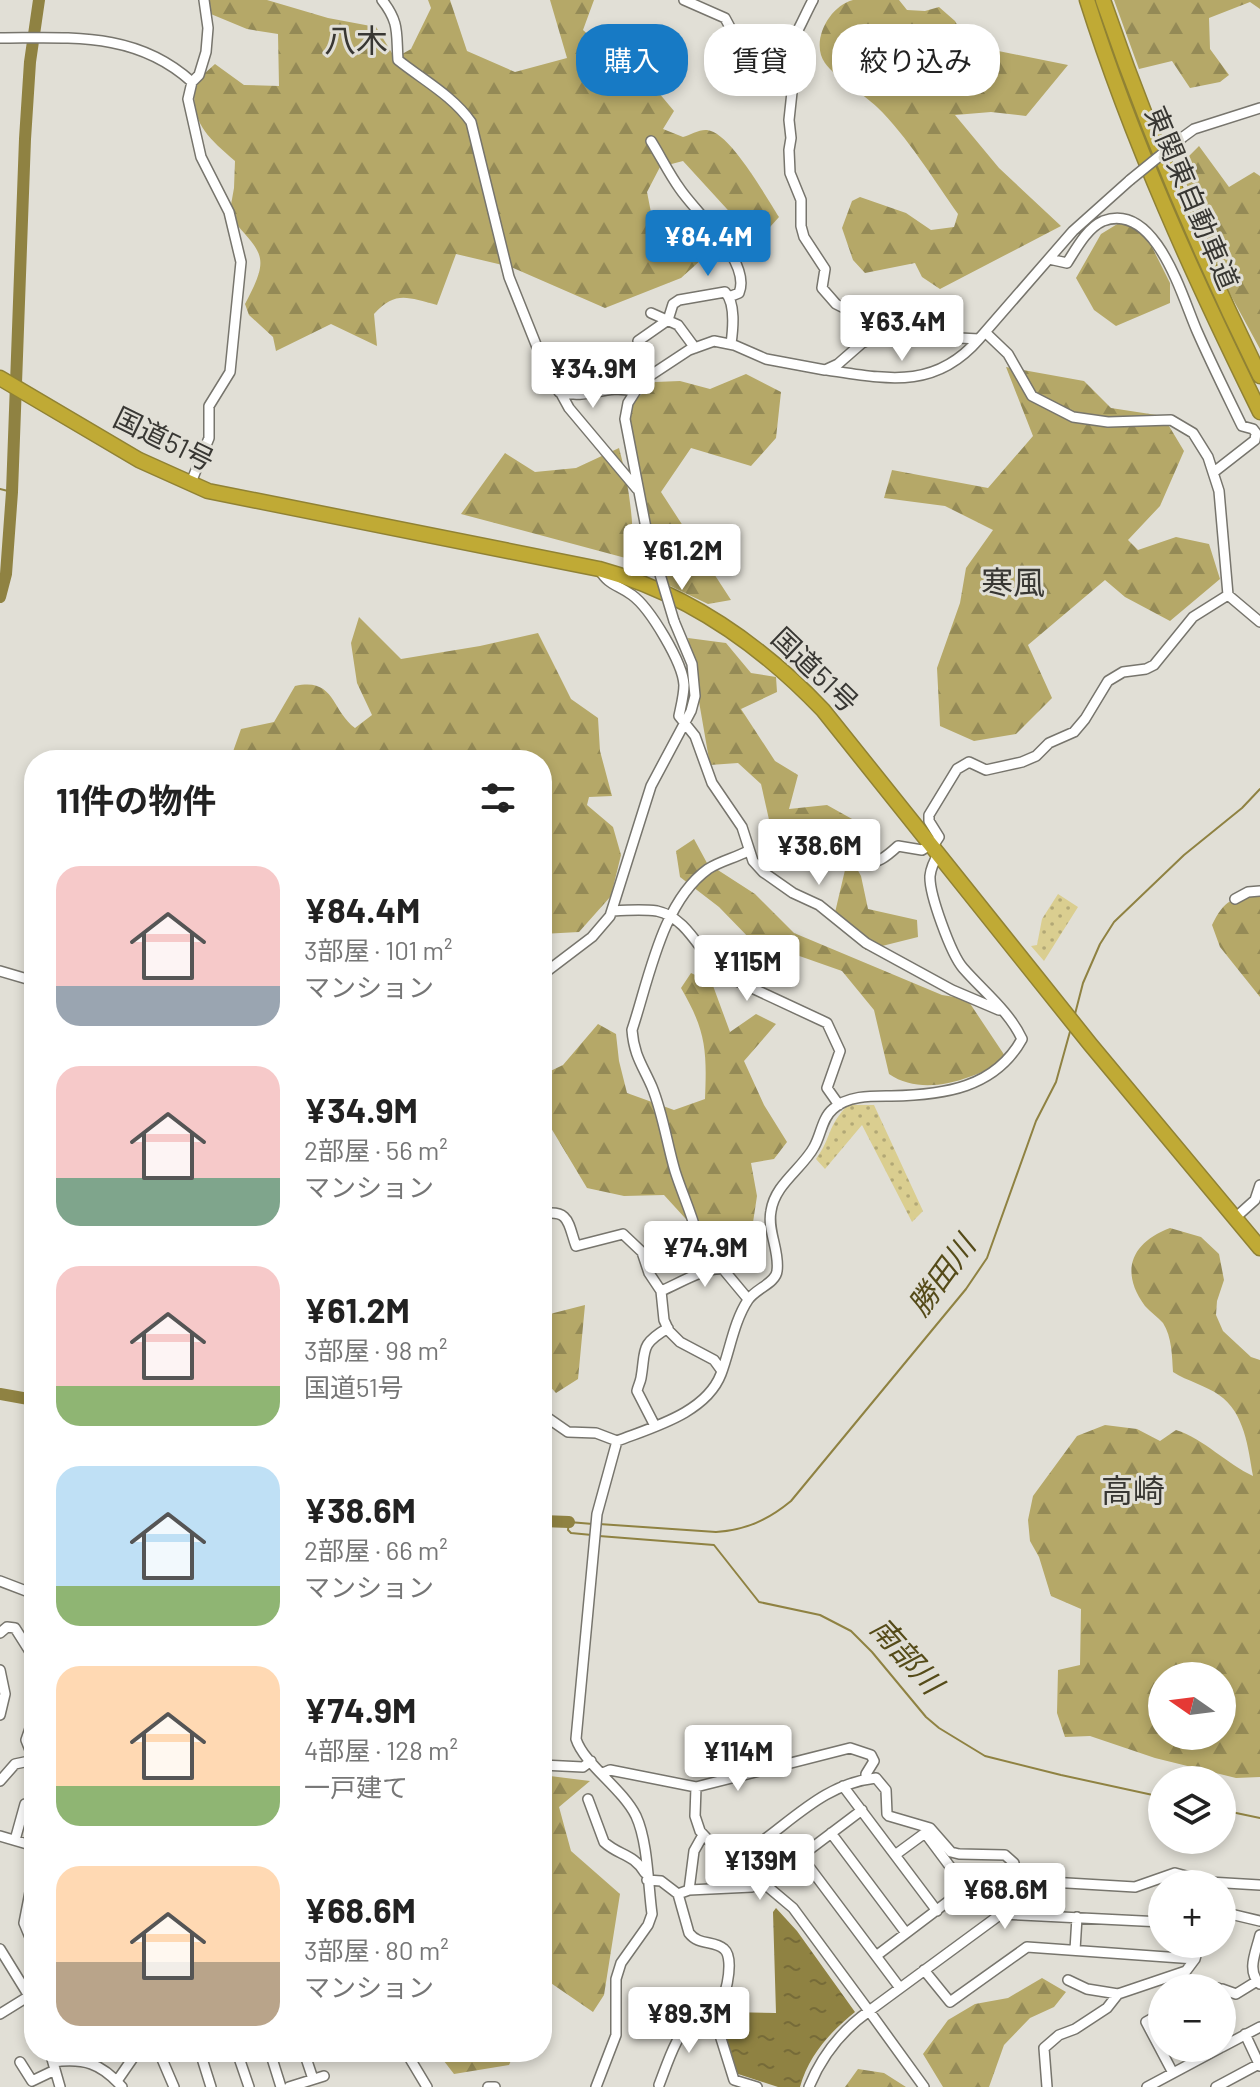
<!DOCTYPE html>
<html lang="ja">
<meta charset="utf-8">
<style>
:root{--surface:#fff;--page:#f6f6f6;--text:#222;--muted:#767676;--accent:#177ac5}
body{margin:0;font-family:Barlow,"Noto Sans JP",sans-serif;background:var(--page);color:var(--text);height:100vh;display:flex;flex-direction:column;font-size:30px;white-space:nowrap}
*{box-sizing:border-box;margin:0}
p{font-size:26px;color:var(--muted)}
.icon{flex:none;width:44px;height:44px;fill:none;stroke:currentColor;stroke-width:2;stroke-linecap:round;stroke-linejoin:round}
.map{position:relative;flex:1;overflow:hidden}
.panel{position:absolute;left:24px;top:750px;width:528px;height:1312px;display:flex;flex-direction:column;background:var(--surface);border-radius:32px;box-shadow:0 4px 12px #0003}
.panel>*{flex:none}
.banner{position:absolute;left:576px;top:24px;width:564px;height:72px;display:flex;gap:16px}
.needle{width:52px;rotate:284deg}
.buttons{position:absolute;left:1148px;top:1662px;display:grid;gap:16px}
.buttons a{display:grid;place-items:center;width:88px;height:88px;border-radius:50%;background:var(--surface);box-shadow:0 4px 12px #0003;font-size:40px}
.price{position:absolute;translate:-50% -68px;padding:0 18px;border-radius:8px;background:#fff;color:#222;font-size:26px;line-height:52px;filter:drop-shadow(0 2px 4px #0008)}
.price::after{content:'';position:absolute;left:50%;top:48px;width:24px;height:18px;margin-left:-12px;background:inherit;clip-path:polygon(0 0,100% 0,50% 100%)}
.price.current{background:var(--accent);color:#fff}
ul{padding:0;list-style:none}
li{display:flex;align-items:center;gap:24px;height:200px;padding:0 32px}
li span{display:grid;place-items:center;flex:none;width:224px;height:160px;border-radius:24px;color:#555}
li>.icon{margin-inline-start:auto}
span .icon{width:96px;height:96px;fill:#fffc;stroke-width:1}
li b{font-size:34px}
h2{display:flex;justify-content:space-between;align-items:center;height:96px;padding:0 32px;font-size:34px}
.tag{padding:0 28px;border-radius:32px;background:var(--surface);box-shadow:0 4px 12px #0003;font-size:28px;line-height:72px}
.tag.current{background:var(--accent);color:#fff}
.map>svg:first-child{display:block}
.grass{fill:url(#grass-dots)}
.forest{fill:url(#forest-firs);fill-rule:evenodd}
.water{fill:url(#water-ripples)}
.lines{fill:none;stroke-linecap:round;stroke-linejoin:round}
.stream{stroke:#8f8242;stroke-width:2}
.river{stroke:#8f8242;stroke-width:12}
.minor-casing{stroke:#77756d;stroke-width:12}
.highway-casing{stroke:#908234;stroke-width:17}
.minor{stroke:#fff;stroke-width:9}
.highway{stroke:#c0aa35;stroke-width:14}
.minor-bridge-casing{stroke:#77756d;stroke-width:12;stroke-linecap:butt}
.minor-bridge{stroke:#fff;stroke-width:9}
.labels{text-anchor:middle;stroke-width:6;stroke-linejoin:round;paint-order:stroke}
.street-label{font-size:28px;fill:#383733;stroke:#e1dfd6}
.water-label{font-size:30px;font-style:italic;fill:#554b19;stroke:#e1dfd6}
.quarter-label{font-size:32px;fill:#383733;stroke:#e1dfd6}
</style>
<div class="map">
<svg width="1260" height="2087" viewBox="0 0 1260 2087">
<defs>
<pattern id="grass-dots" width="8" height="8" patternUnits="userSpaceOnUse" patternTransform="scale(2)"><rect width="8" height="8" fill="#dace90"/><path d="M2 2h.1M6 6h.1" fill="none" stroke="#b2a876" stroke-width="1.8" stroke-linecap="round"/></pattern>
<pattern id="forest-firs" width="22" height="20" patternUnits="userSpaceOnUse" patternTransform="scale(2)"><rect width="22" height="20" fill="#b5a868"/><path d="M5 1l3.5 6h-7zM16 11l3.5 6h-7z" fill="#948a56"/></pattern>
<pattern id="water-ripples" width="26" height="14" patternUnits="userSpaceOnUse" patternTransform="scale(2)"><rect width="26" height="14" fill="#8f8242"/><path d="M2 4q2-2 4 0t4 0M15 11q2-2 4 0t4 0" fill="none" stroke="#766b38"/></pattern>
</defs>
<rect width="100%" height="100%" fill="#e1dfd6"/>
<path class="grass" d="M1058 894 1078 907 1044 961 1031 946 1037 945 1042 919Z
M848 1105H874L923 1211 912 1222 862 1125 825 1169 816 1159C832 1137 827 1126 848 1105Z"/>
<path class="forest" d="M199 0H267L328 18 376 27 395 58 411 49 431 8 428 0H450L467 51 515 72 567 58 550 0H594L583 30 622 65 654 27 665 30 643 74 674 111 663 129 683 137C690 135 700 129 707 130 730 132 766 197 779 217L770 227 748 232 683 161 660 167 647 192 656 238 686 241 701 260 681 278 605 308 511 267 456 254 437 305C408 298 396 290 374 314L377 346 331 324 276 351 273 337 249 315 245 304C271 255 263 255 229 216L234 188 235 161C206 136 190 122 195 82L215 64 244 85 279 86 278 34 247 29 206 12Z
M853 0H899L907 10 925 11 939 7 955 21 969 45 1068 65 1026 116 991 112 955 115 999 168 1061 226 940 289 922 277 915 263 865 273 853 260 842 228 852 201 860 197 906 213 931 230 954 227 958 214C934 180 907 136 877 107 863 94 835 77 825 63 810 42 829 6 853 0Z
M1114 0H1260V9L1250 2 1209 18 1210 49 1229 75 1220 82 1190 88 1172 61 1139 69Z
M1199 146 1229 187 1254 172 1260 176V349L1223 281 1185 180 1189 156Z
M1132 215 1148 239 1170 283V303L1116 326 1094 310 1076 278 1101 234Z
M1006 367 1084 381 1111 408 1163 416 1184 451 1160 506 1128 540 1138 550 1176 537 1209 544 1220 579 1170 621 1125 597 1105 580 1028 645 1052 698 1016 734 974 741 940 726 937 668 960 603 966 568 993 530 945 506 884 498 892 470 988 488 1033 436Z
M746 374 781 392 776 438 751 466 691 448 661 492 731 600 708 604 662 582 625 409 655 382 680 381 710 389Z
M619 448C629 484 634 522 633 560L461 514 505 453 535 472 576 468Z
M359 617 401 659 480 646 538 633 571 699 598 718 600 751 612 796 589 797 587 805 613 827 621 855 611 896 579 932 542 934V760H230L241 729 274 722 295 686C335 677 331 710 355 728L372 715 357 683 351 643Z
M688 638 726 643 751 673 776 677 777 692 741 709 775 761 798 775 789 809 827 805 861 824 841 840 861 876 868 909 917 920 918 937 866 950 833 921 845 870 772 833 761 784 738 763 710 765Z
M694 839 707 863 755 894 794 933 942 995 967 999 1007 1059C973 1079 924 1098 889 1074L874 1010 842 971 788 952 767 974 745 964 754 943 719 907 680 877 676 851Z
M1260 893V997L1220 947 1212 925C1225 899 1232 898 1260 893Z
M691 973 712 983 730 1032 756 1014 776 1024 744 1061 764 1105 787 1142 774 1159 751 1163 757 1196 752 1229 716 1244 685 1218 664 1195 624 1196 587 1188 542 1113V1075L563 1065 598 1024 616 1034 619 1061 627 1093 674 1110 705 1099C707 1050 706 1031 681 988Z
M1170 1228 1201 1237 1219 1254 1224 1280 1217 1301 1216 1315 1223 1331 1251 1357 1260 1360V1777L1236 1778 1155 1758 1090 1736 1065 1737 1057 1713 1058 1670 1080 1665 1081 1609 1051 1596 1039 1557 1030 1541 1028 1520 1033 1496 1077 1436 1105 1425 1137 1429 1160 1441 1176 1430C1204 1439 1227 1464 1253 1476 1248 1448 1245 1413 1219 1395 1207 1386 1187 1381 1173 1372 1172 1356 1172 1337 1163 1323 1158 1317 1150 1312 1145 1306 1119 1271 1132 1242 1170 1228ZM1162 1676H1222V1736H1162Z
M585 1305 578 1379 556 1393 542 1378V1316Z
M550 1776 590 1781 559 1807 571 1851 620 1894 604 1995 593 2012 542 1977V1777Z
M1042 1978 1066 1992 1054 2007 1030 2018 1004 2045 989 2087H943L923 2054 948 2020 975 2004 1008 1998Z
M437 2052H515L509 2065 454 2074Z
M858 2069 884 2073 906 2087H845Z"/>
<path class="water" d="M776 1908 797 1931 855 2012C830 2032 809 2055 800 2087H778L738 2074 727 2047 720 2017 724 2012 776 2013 773 1912Z"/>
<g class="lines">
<path class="stream" d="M0 489 12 492
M1075 1014 1083 983 1100 944 1114 922 1184 855 1242 808 1260 789
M599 1524 716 1532C746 1530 768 1520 791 1501L966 1289 987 1258 1036 1121 1056 1082 1071 1028
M592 1535 571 1533 568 1530 569 1522 593 1524
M599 1536 714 1545 759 1602 820 1615 851 1631 872 1652 926 1717 939 1728 985 1756 1061 1775 1162 1797
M1222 1810 1260 1818"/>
<path class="river" d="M0 597 6 574 12 492 25 139 30 62 39 0
M0 1394 34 1400
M542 1521 569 1522"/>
<g class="minor-casing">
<path id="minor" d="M382 0C400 23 396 33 398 60 423 80 453 96 471 122L509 277 541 357 569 408 637 489
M684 0 725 18 746 57C755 60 769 65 779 58 791 50 805 14 813 0
M0 38C70 38 136 31 192 82
M766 62 768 68 789 86 792 92 789 120 791 138 789 150 790 173 801 200V226L804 237 825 269 822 288 836 304 852 312 870 338
M1183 137 1194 129 1260 108
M651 141C661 157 669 174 680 189 696 213 752 262 739 293L729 297
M1049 259 1067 263C1076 249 1087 228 1103 221 1156 201 1182 297 1197 331 1211 363 1227 395 1242 426L1253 429 1256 433 1255 440 1214 472
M651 313 678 325 695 348
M985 332 1008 354 1032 396 1073 417 1108 422 1171 420 1193 433 1208 457 1219 491 1228 595 1260 622
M638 341 668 320 673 304 679 300 725 292C736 303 733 329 731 344
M827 370C887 379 935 390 979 339
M559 392C589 400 605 384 633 391
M190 485 209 438V406L230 372 241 262 229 212 201 157 188 99 192 82 199 75 206 52 208 28 204 0
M599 569C609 586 617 584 632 595 650 608 683 663 684 685 684 695 681 706 679 716L695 736 712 783 742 827 753 861 763 872 793 893 819 905 866 943 952 990 999 1010
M659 571 646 528 625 419 628 403 642 381 689 350 714 341 734 345 766 359 825 370 838 364 862 343 882 334 979 339 1073 231 1130 180
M933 846 939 837 929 821V815L957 769 969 762 986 770 1022 762 1036 756 1049 743 1074 732 1085 719 1108 681 1123 672 1146 669 1154 665 1193 617 1228 595
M835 857 851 854 860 864C877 865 887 856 898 846L922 850 932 844
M1235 899 1248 892 1260 891
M613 911C627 910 643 909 657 911 689 918 701 956 724 975L827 1023 840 1051 827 1088 839 1105
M0 971 34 981
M542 975 592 937 610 916 651 786 691 711 695 696 692 664 674 621
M542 982 545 989 542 997
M34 1032V1034
M542 1214C570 1209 568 1224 576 1246L623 1234 642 1252 649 1273 661 1291 664 1320 669 1331 680 1342 714 1360 722 1371
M1235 1218 1255 1200 1260 1185
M701 1272C704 1238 685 1203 675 1171 667 1144 663 1114 652 1087 643 1066 634 1056 632 1030 649 979 662 902 708 869 720 861 735 858 748 851
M661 1291C678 1284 705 1267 723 1269L748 1299
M542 1414 568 1432 596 1433 617 1441
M655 1426 637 1391C638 1386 640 1383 641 1378 646 1350 639 1345 668 1328
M617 1441C653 1427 706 1413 721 1374 730 1350 734 1321 748 1300 755 1289 776 1283 777 1271 780 1251 767 1231 771 1211 775 1184 802 1169 814 1147 821 1135 822 1118 833 1109 848 1095 873 1096 891 1096 944 1095 995 1088 1022 1039 1009 1011 983 991 963 968 951 954 929 894 930 876 931 867 934 861 939 853
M0 1581 34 1594
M0 1633 7 1627 15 1628 34 1658
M0 1670 5 1694 0 1715
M34 1717 26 1740 34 1760
M542 1765 583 1767 591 1761
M603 1773 610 1770 696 1787 850 1748 871 1755 874 1761 866 1774V1779
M0 1781 15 1764 34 1760
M843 1786 937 1911
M696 1787 695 1816 700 1831 714 1846 743 1866 793 1908 869 2011 1001 1914 1162 1922
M588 1799 604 1842C619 1856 633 1853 645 1873
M862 1810 801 1856 900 1988
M831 1833 906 1933
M0 1836 34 1846
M15 1840 25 1804 34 1807
M895 1855 925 1833 966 1888
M647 1880 661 1881 678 1894 689 1890 752 1887 780 1866 765 1845V1839C801 1812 830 1783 876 1778L886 1790 887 1814 889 1816 930 1828 951 1852 959 1854 1005 1855 1014 1863 1016 1880 1135 1887 1175 1873 1209 1882V1884
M32 1882 24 1923 34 1947
M1209 1882 1260 1885
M689 1890 694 1851 703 1835
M678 1894 689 1933C699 1946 714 1940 724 1949 736 1959 724 2007 714 2016L734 2080 757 2087
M1222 1912 1260 1921
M1260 1935C1256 1952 1246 1971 1260 1984
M0 1949 29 1996
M1075 1950 1077 1917
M876 1956 991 1869 1013 1898 1012 1913
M924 1970 950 2002 1027 1947 1195 1959
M1068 1980 1087 1989 1118 1994 1186 1971 1195 1959 1199 1944
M1209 1988H1218
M1222 1989 1236 1994 1257 1981
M1162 2013 1146 2022 1173 2073
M0 2014 29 1996 34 2003
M1245 2034 1260 2066
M1222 2047 1260 2027
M50 2052 60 2087
M159 2052 174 2087
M200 2052 211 2087
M237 2052 249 2087
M270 2052 281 2087
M304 2052 313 2079
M406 2052 427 2087
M20 2062 32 2081 55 2070
M53 2062C84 2058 101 2063 122 2087
M117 2081 137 2052
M659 2085C666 2068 677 2029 695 2020 700 2018 708 2017 714 2016
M289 2087 324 2076
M488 2087H495
M596 2087 616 2035V1979L621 1963 648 1925 652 1914C648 1885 648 1842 636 1816 622 1788 584 1764 576 1739L597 1514 617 1441
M809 2087C822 2055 841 2031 869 2011L924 2087
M1047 2087 1044 2048 1059 2035 1075 2029 1107 2008 1118 1994
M1147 2087 1220 2048
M1216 2087 1259 2064"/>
</g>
<g class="highway-casing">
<path id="highway" d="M1087 0C1132 142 1194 278 1260 412
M1103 0C1147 129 1200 254 1260 376
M0 378 139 460 208 491 599 569C687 593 760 644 823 710L1090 1044 1260 1248"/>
</g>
<use href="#minor" class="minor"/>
<use href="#highway" class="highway"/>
<g class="minor-bridge-casing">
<path id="minor-bridge" d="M1130 180 1183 137
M659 571 674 621"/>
</g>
<use href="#minor-bridge" class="minor-bridge"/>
</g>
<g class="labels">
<g class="street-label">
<text transform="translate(1192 198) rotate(67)" y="10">東関東自動車道</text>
<text transform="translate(164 439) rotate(26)" y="10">国道51号</text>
<text transform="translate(815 670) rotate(44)" y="10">国道51号</text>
</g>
<g class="water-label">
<text transform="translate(942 1276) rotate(-54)" y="10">勝田川</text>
<text transform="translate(906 1656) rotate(48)" y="10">南部川</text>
</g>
<g class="quarter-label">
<text x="356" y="52">八木</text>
<text x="1013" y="594">寒風</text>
<text x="1133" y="1502">高崎</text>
</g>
</g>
</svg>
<div class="buttons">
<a><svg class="needle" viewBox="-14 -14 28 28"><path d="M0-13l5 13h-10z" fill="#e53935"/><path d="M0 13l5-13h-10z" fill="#767676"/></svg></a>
<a><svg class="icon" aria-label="layers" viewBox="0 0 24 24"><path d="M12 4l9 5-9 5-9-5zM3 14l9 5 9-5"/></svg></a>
<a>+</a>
<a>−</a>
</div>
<b class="price current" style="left:708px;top:278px">¥84.4M</b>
<b class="price" style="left:902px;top:363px">¥63.4M</b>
<b class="price" style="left:593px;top:410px">¥34.9M</b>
<b class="price" style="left:682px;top:592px">¥61.2M</b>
<b class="price" style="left:819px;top:887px">¥38.6M</b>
<b class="price" style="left:747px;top:1003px">¥115M</b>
<b class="price" style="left:705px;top:1289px">¥74.9M</b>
<b class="price" style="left:738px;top:1793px">¥114M</b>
<b class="price" style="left:760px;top:1902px">¥139M</b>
<b class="price" style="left:1005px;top:1931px">¥68.6M</b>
<b class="price" style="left:689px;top:2055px">¥89.3M</b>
<div class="banner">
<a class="tag current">購入</a>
<a class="tag">賃貸</a>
<a class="tag">絞り込み</a>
</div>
<section class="panel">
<h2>11件の物件<svg class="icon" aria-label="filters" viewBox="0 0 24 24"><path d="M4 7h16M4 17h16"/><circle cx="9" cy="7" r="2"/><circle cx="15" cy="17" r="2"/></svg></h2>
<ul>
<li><span style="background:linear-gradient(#f6c9c9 75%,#9aa5b1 0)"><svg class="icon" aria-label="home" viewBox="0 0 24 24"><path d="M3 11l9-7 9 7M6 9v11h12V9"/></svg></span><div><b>¥84.4M</b><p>3部屋 · 101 m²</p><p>マンション</p></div></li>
<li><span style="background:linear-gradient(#f6c9c9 70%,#7fa58c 0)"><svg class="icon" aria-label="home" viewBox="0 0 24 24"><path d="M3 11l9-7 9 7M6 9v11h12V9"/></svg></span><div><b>¥34.9M</b><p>2部屋 · 56 m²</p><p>マンション</p></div></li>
<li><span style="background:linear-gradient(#f6c9c9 75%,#8fb573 0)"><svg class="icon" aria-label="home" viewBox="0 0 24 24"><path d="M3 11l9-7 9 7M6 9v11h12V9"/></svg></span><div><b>¥61.2M</b><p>3部屋 · 98 m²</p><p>国道51号</p></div></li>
<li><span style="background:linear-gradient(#bfe0f5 75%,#8fb573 0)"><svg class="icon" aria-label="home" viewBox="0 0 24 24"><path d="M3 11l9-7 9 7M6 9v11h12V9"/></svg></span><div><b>¥38.6M</b><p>2部屋 · 66 m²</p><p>マンション</p></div></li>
<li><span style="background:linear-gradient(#ffd9b3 75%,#8fb573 0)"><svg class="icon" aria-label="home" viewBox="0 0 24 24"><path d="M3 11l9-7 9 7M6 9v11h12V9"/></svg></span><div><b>¥74.9M</b><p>4部屋 · 128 m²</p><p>一戸建て</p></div></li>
<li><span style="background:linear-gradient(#ffd9b3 60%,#b9a48a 0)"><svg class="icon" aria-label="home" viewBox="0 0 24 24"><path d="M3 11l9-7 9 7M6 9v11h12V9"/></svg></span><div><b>¥68.6M</b><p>3部屋 · 80 m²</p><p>マンション</p></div></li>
</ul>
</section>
</div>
